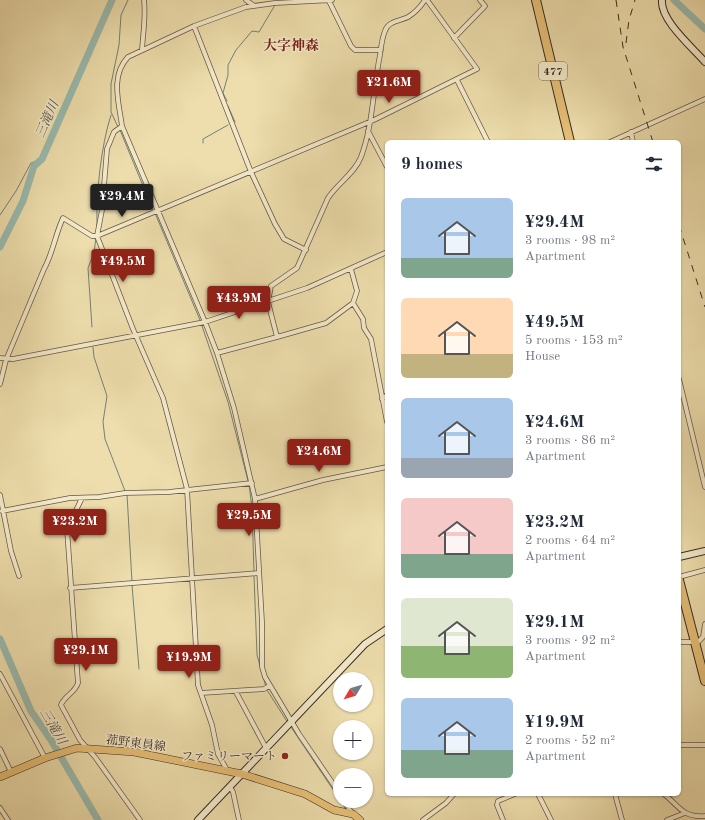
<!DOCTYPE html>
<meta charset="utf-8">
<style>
:root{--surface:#fff;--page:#f6f6f7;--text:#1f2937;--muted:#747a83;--accent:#8f2418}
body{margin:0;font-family:"Old Standard TT","Noto Serif JP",serif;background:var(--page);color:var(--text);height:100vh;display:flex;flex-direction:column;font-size:15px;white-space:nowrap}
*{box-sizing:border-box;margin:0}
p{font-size:13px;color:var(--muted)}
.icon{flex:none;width:22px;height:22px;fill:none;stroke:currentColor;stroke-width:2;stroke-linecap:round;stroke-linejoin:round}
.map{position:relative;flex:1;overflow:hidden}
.panel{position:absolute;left:385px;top:140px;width:296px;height:656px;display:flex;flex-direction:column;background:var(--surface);border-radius:6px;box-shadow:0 1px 3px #0004}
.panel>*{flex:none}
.needle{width:26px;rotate:232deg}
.controls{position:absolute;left:333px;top:672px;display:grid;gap:8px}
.controls a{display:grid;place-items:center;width:40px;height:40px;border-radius:50%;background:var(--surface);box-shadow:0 1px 3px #0004;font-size:20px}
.price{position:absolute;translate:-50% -34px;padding:0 9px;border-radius:4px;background:var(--accent);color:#fff;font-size:13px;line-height:26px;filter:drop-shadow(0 1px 2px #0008)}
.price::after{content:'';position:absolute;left:50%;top:24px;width:12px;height:9px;margin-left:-6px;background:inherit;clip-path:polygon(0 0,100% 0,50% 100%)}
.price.on{background:#222;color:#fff}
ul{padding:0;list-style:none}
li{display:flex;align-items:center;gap:12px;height:100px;padding:0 16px}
li span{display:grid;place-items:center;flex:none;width:112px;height:80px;border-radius:6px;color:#555}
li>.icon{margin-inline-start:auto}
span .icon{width:48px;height:48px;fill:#fffc;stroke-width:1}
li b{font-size:17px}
h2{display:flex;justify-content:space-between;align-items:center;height:48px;padding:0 16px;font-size:17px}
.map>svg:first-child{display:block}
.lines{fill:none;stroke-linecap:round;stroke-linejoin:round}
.stream{stroke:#738278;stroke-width:1}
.river{stroke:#9abbaf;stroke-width:7}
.street-casing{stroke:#665848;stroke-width:5.5}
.secondary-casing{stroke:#382c26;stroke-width:8}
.primary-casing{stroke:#382c26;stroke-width:8}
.highway-casing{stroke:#382c26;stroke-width:10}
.street{stroke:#f4eaca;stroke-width:4}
.secondary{stroke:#f4eaca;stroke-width:6}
.primary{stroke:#e7bf76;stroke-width:7}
.highway{stroke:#e7bf76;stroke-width:8}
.rail{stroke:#382c26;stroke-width:1;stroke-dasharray:7 7;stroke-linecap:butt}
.poi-dot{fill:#8f2418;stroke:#f4eaca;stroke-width:1.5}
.labels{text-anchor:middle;stroke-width:3;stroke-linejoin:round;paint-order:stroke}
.shield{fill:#f4eaca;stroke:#706557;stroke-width:1}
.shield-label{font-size:11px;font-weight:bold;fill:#382c26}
.street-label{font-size:12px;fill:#382c26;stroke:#f4eaca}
.poi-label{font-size:12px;fill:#382c26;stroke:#f4eaca;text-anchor:end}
.water-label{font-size:13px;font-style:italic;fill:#505048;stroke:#f4eaca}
.quarter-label{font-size:14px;font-weight:bold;fill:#7a1f14;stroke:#f4eaca}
</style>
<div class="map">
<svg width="705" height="820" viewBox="0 0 705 820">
<rect width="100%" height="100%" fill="#eedead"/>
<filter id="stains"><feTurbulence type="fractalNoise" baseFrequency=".005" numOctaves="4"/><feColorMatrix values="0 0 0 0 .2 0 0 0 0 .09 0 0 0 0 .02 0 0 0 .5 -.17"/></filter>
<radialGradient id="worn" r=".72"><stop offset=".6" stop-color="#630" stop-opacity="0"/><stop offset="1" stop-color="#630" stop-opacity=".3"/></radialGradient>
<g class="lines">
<path class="stream" d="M278 1 281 0
M227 101 223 93 228 75V65L236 50 252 31 259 32 275 5
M228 106 235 122
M118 127 111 112V84L119 45 121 15 128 0
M120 130 153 210
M203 143V139L228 125
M155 213 200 320
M0 215 16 191 31 163 42 159
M97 226C96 193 101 146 111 115
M201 323 228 402 248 481
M92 327 88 268 94 253 96 237
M93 347 94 357 107 396 103 422 105 439 125 491
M249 484 252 508 254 572
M127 494 132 582
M254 576 257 655 266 687
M132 585 139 669
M267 690 288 723
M291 727 340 800
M341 801 346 810"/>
<path class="river" d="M674 0 705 29
M0 247 23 201 34 166 42 159 112 0
M0 639 31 711 51 740 98 820"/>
<g class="street-casing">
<path id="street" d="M246 0 253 5
M332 0 275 3 246 7 194 26 128 57C110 76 119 103 122 126L205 322 217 353 234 408 255 499 262 622V667L265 677 299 734 340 794
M329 1 351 46 355 50H381
M194 26 251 172 275 224 284 239 306 250
M454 38 485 6 480 0
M142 50C143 33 146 17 144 0
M457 80 488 142
M122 126 114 132 107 149 102 210 97 236 133 329 163 398 187 489 198 685 212 725 218 754 227 770
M368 131 387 167
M631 132 633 142
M610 142 705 99
M351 269 357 291 353 303 363 319 364 328 371 339 387 422
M277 337 326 323 353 303
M217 353 277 337 268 302 271 286 297 268 328 198C337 184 355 173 361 157 373 125 373 89 380 55 381 47 382 38 385 31 388 21 400 21 408 17 415 13 421 6 425 0
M0 358 13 359 205 322 307 288 387 252
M679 379 705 487
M0 384 6 360 44 269C53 253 55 235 63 218L92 236H97L374 120 477 69 427 0
M382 399 387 395
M0 495 11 551 19 576
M82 498 67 529 78 683C75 693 64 696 61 705L80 740 95 757 140 820
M255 499 323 480 387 467
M2 511 70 498 99 497 125 493 169 492 252 483
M679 577 705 570
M70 588 258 573
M679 642H698L703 637 705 624
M0 674 45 758
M236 692 266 748
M201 693 264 689 269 686
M679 745H705
M0 749 11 772
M230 787 233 792 239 820
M538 794 551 820
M615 794 622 820
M664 794C679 806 683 818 705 816
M345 801 352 814
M0 808 8 820
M423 820 446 803 454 794
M503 820 497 805 498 801 515 794
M667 820 685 813"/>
</g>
<g class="secondary-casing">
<path id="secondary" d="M662 0C660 20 692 47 705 62
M679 557 705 551
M198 820 365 644 387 629"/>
</g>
<g class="primary-casing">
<path id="primary" d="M0 777 45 758 77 748 134 752 242 774 305 794 334 810 353 814 360 820"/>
</g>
<g class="highway-casing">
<path id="highway" d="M536 0 570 142
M679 580 705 681"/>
</g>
<use href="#street" class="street"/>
<use href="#secondary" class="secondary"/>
<use href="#primary" class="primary"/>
<use href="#highway" class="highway"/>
<path class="rail" d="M616 0 623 47 653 142
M626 43 629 20 635 0
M679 225 705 307"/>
</g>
<circle class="poi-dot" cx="285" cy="756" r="4"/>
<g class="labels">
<rect class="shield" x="539" y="62" width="28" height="18" rx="3"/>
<g class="shield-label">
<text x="553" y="75">477</text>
</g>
<g class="street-label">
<text transform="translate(136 743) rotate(7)" y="4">菰野東員線</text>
</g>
<g class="poi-label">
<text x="277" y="760">ファミリーマート</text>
</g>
<g class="water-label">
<text transform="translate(46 119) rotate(-66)" y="5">三滝川</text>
<text transform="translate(54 726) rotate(59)" y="5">三滝川</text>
</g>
<g class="quarter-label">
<text x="291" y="50">大字神森</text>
</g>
</g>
<rect width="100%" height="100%" filter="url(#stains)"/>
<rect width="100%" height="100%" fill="url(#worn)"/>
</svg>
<div class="controls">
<a><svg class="needle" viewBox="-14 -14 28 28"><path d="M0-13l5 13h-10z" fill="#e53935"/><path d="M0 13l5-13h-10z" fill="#747a83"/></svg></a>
<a>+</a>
<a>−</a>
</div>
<b class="price" style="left:389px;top:104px">¥21.6M</b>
<b class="price on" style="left:122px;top:218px">¥29.4M</b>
<b class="price" style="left:123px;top:283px">¥49.5M</b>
<b class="price" style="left:239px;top:320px">¥43.9M</b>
<b class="price" style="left:319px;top:473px">¥24.6M</b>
<b class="price" style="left:249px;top:537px">¥29.5M</b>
<b class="price" style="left:75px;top:543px">¥23.2M</b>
<b class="price" style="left:86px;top:672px">¥29.1M</b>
<b class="price" style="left:189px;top:679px">¥19.9M</b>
<section class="panel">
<h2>9 homes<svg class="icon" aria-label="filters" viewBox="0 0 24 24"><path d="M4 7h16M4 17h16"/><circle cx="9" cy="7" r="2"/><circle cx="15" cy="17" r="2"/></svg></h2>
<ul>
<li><span style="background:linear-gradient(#a9c7e8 75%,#7fa58c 0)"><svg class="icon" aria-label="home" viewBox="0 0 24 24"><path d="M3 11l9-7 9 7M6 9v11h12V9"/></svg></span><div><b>¥29.4M</b><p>3 rooms · 98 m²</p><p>Apartment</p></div></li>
<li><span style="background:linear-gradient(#ffd9b3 70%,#c2b280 0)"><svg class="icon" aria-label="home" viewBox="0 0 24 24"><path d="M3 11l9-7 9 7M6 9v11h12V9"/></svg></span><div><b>¥49.5M</b><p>5 rooms · 153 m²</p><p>House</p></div></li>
<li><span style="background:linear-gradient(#a9c7e8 75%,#9aa5b1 0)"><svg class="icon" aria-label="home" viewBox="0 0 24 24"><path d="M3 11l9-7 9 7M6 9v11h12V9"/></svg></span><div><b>¥24.6M</b><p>3 rooms · 86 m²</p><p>Apartment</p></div></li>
<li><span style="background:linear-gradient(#f6c9c9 70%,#7fa58c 0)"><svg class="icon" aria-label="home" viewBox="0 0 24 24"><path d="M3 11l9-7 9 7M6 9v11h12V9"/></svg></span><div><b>¥23.2M</b><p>2 rooms · 64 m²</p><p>Apartment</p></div></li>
<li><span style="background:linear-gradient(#dfe7d0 60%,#8fb573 0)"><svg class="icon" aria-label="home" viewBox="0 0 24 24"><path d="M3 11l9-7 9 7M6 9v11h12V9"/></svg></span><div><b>¥29.1M</b><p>3 rooms · 92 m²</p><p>Apartment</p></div></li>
<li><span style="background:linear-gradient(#a9c7e8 65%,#7fa58c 0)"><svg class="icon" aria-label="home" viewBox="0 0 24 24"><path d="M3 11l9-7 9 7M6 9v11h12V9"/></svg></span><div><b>¥19.9M</b><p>2 rooms · 52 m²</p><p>Apartment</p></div></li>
</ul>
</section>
</div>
